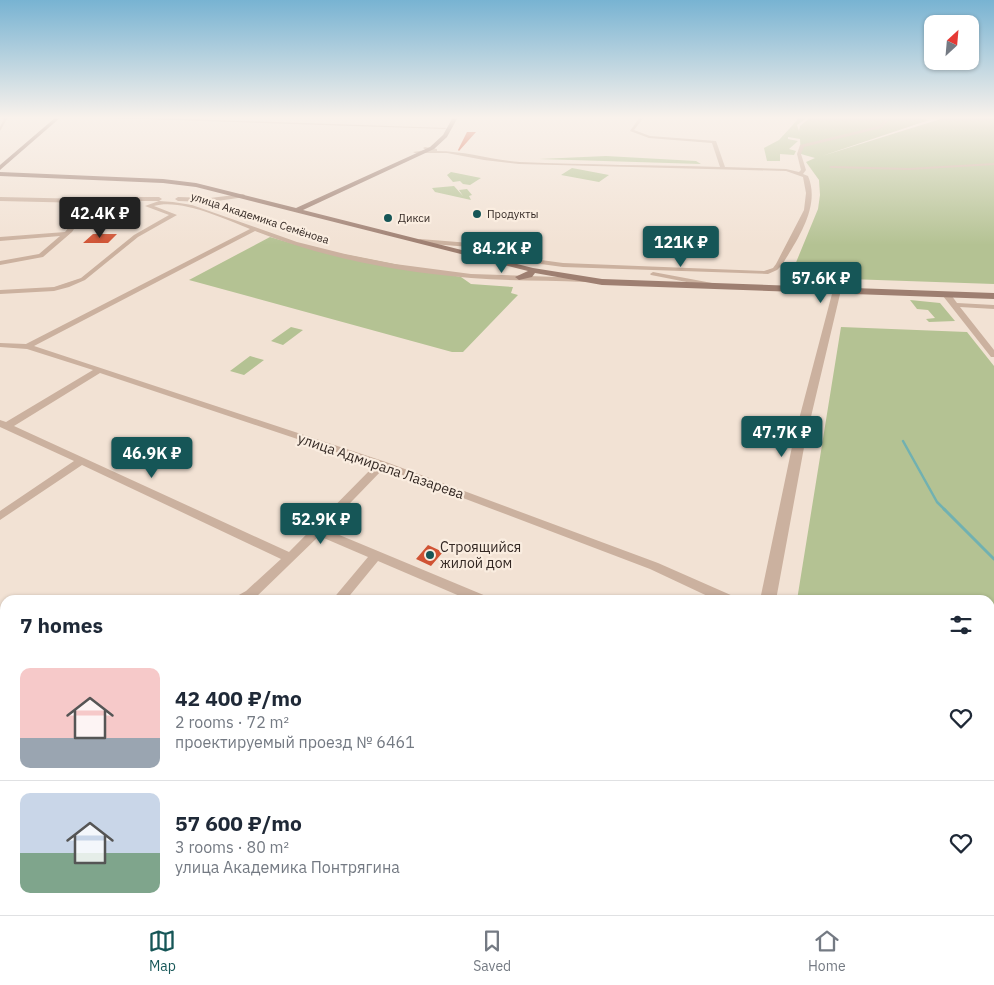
<!DOCTYPE html>
<meta charset="utf-8">
<style>
:root{--surface:#fff;--page:#f6f6f7;--text:#1f2937;--muted:#747a83;--line:#e0e1e3;--accent:#165657}
body{margin:0;font-family:"IBM Plex Sans",sans-serif;background:var(--page);color:var(--text);height:100vh;display:flex;flex-direction:column;font-size:19px;white-space:nowrap}
*{box-sizing:border-box;margin:0}
p{font-size:16px;color:var(--muted)}
.icon{flex:none;width:28px;height:28px;fill:none;stroke:currentColor;stroke-width:2;stroke-linecap:round;stroke-linejoin:round}
.map{position:relative;flex:1;overflow:hidden}
.details{position:absolute;left:0px;top:595px;width:995px;height:320px;display:flex;flex-direction:column;background:var(--surface);border-radius:15px 15px 0 0;box-shadow:0 1px 4px #0004}
.details>*{flex:none}
.needle{width:32px;rotate:26deg}
.buttons{position:absolute;left:924px;top:15px;display:grid;gap:10px}
.buttons a{display:grid;place-items:center;width:55px;height:55px;border-radius:10px;background:var(--surface);box-shadow:0 1px 4px #0004;font-size:25px}
.price{position:absolute;translate:-50% -42px;padding:0 11px;border-radius:5px;background:var(--accent);color:#fff;font-size:16px;line-height:32px;filter:drop-shadow(0 1px 2px #0008)}
.price::after{content:'';position:absolute;left:50%;top:30px;width:15px;height:11px;margin-left:-8px;background:inherit;clip-path:polygon(0 0,100% 0,50% 100%)}
.price.current{background:#222;color:#fff}
ul{padding:0;list-style:none}
li{display:flex;align-items:center;gap:15px;height:125px;padding:0 20px}
li+li{border-top:1px solid var(--line)}
li span{display:grid;place-items:center;flex:none;width:140px;height:100px;border-radius:10px;color:#555}
li>.icon{margin-inline-start:auto}
span .icon{width:60px;height:60px;fill:#fffc;stroke-width:1}
li b{font-size:21px}
h2{display:flex;justify-content:space-between;align-items:center;height:60px;padding:0 20px;font-size:21px}
.tabs{display:flex;justify-content:space-around;align-items:center;height:70px;border-top:1px solid var(--line);background:var(--surface);font-size:14px;color:var(--muted)}
.tabs a{display:grid;justify-items:center;gap:2px}
.tabs .current{color:var(--accent)}
.map>svg:first-child{display:block}
.green{fill:#b4c293}
.lines{fill:none;stroke-linecap:round;stroke-linejoin:round}
.stream-far1{stroke:#71b1b1;stroke-width:2.5}
.stream{stroke:#71b1b1;stroke-width:3}
.building{fill:#d05334}
.pedestrian{fill:#cbb19f;fill-rule:evenodd}
.minor{fill:#cbb19f;fill-rule:evenodd}
.tertiary{fill:#cbb19f;fill-rule:evenodd}
.secondary{fill:#9e7f71;fill-rule:evenodd}
.poi-dot{fill:#165657;stroke:#faede0;stroke-width:2}
.labels{text-anchor:middle;stroke-width:4.5;stroke-linejoin:round;paint-order:stroke}
.far-poi-label{font-size:11px;fill:#332823;stroke:#faede0;text-anchor:start}
.far-street-label{font-size:11px;fill:#332823;stroke:#faede0}
.street-label{font-size:14px;fill:#332823;stroke:#faede0}
.poi-label{font-size:14px;fill:#332823;stroke:#faede0;text-anchor:start}
</style>
<div class="map">
<svg width="994" height="915" viewBox="0 0 994 915">
<rect width="100%" height="100%" fill="#f2e2d4"/>
<path class="green" d="M800 117H808L797 125 799 131 800 126 811 117H909L929 120 822 156 947 117H994V284L790 277 818 209 820 195 819 180 806 162 815 158 801 154 800 139 788 137V139L798 141 789 149 796 151 794 155 780 154V161H767L764 148 779 140Z
M606 156 696 161 701 164 539 159Z
M572 168 609 175 599 182 561 175Z
M451 172 481 178 470 185 463 184 460 181 453 182 447 175Z
M454 186 463 196 459 190 467 189 472 195 469 196 471 200 435 192 432 188Z
M270 237 301 246 461 277 471 284 513 287 511 293 518 295 463 352H452L189 280Z
M910 300 940 303 955 321 929 322 926 319 935 318 928 310 917 309Z
M291 327 303 330 283 345 271 341Z
M841 327 967 332 994 366V682L990 681V600H797Z
M250 356 264 360 244 375 230 371Z"/>
<g class="lines">
<path class="stream-far1" d="M903 441 937 502 945 510"/>
<path class="stream" d="M944 509 994 559"/>
</g>
<path class="building" d="M467 132H476L459 151 458 150Z
M93 234H117L108 243H83Z
M428 545 443 552 431 566 416 559Z"/>
<g class="lines">
<path class="pedestrian" d="M5 117H8L0 131V127Z"/>
<path class="minor" d="M83 117H128L447 128 445 129Z
M640 117H644L634 130 650 136 716 141 725 167 786 169 799 172 801 170 797 154 800 145 879 126 888 117H897L890 119 881 128 804 147 801 154 806 170 803 174 808 176C821 206 797 240 782 265L777 270 768 274 563 267 526 262 470 247 420 243 417 241 420 239 470 243 526 258 563 263 764 271 773 268 776 264 804 210 806 193 803 177 786 171 519 164 484 160 447 153H415L413 152 426 150 423 148 425 147 437 149V151C465 151 492 160 520 162 587 165 654 165 720 167L712 143 649 138 630 131Z
M994 163V165L909 170 831 168 829 167 831 166 909 168Z
M243 194 245 195V197L210 202 178 201 175 199 178 197 210 198Z
M0 197 88 199 92 203 83 209 80 207 86 203 0 201Z
M109 197H159L162 199 159 201H110L80 220 72 232 43 257 0 265V261L39 254 60 236 0 241V237L65 232 76 218Z
M159 201 173 202 192 205 297 242 345 254 395 264 471 274 585 278 588 280 585 282C547 280 509 281 471 278 398 272 324 258 255 231L34 346 386 462 658 563 733 596 735 600H716L650 569 384 468 325 529 486 596 488 600H469L378 561 346 600H332L368 557 319 536 254 599 235 600 237 596 246 591 281 559 82 465 0 520V511L74 461 0 427V420L6 422 93 370 27 349 0 347V343L26 344 250 229C225 219 180 198 154 206L177 215 138 237 85 280 69 287 54 291 0 294V290L54 287 81 278 134 235 169 215 145 206ZM100 373 375 465 289 552 14 426Z
M653 272 712 283 715 285 712 287 651 275 650 274Z
M943 292H949L957 303 994 305V309L960 307 994 350V357H991L943 296Z
M0 688 5 690V719L0 721V705L3 704 0 703Z
M256 910H275L273 915H254Z"/>
<path class="tertiary" d="M837 287 841 290 805 442 776 600H760L793 442 833 290Z
M990 690H994V708L990 706Z
M690 910H712L711 915H689Z"/>
<path class="secondary" d="M56 117H61L0 170V165Z
M453 117H458L447 137 434 149 303 210 533 268 602 279 994 293V299L602 285 535 273 532 277 519 280 515 277 528 271 196 187 163 183 0 176V172L163 179 196 183 296 208 430 147 443 135Z"/>
</g>
<linearGradient id="sky" x2="0" y2="1"><stop stop-color="#78b3d2"/><stop offset="0.48" stop-color="#f9f2ec"/><stop offset="1" stop-color="#f9f2ec" stop-opacity="0"/></linearGradient>
<rect width="994" height="245" fill="url(#sky)"/>
<g class="poi-dot">
<circle cx="477" cy="214" r="5"/>
<circle cx="388" cy="218" r="5"/>
<circle cx="430" cy="555" r="5"/>
</g>
<g class="labels">
<g class="far-poi-label">
<text x="487" y="218">Продукты</text>
<text x="398" y="222">Дикси</text>
</g>
<g class="far-street-label">
<text transform="translate(260 218) rotate(18)" y="4">улица Академика Семёнова</text>
</g>
<g class="street-label">
<text transform="translate(381 466) rotate(19)" y="5">улица Адмирала Лазарева</text>
</g>
<g class="poi-label">
<text x="440" y="552">Строящийся<tspan x="440" dy="16">жилой дом</tspan></text>
</g>
</g>
</svg>
<div class="buttons">
<a><svg class="needle" viewBox="-14 -14 28 28"><path d="M0-13l5 13h-10z" fill="#e53935"/><path d="M0 13l5-13h-10z" fill="#747a83"/></svg></a>
</div>
<b class="price current" style="left:100px;top:239px">42.4K ₽</b>
<b class="price" style="left:681px;top:268px">121K ₽</b>
<b class="price" style="left:502px;top:274px">84.2K ₽</b>
<b class="price" style="left:821px;top:304px">57.6K ₽</b>
<b class="price" style="left:782px;top:458px">47.7K ₽</b>
<b class="price" style="left:152px;top:479px">46.9K ₽</b>
<b class="price" style="left:321px;top:545px">52.9K ₽</b>
<section class="details">
<h2>7 homes<svg class="icon" aria-label="filters" viewBox="0 0 24 24"><path d="M4 7h16M4 17h16"/><circle cx="9" cy="7" r="2"/><circle cx="15" cy="17" r="2"/></svg></h2>
<ul>
<li><span style="background:linear-gradient(#f6c9c9 70%,#9aa5b1 0)"><svg class="icon" aria-label="home" viewBox="0 0 24 24"><path d="M3 11l9-7 9 7M6 9v11h12V9"/></svg></span><div><b>42 400 ₽/mo</b><p>2 rooms · 72 m²</p><p>проектируемый проезд № 6461</p></div><svg class="icon" aria-label="heart" viewBox="0 0 24 24"><path d="M12 20l-8-8c-3-5 5-10 8-4 3-6 11-1 8 4z"/></svg></li>
<li><span style="background:linear-gradient(#c9d6e8 60%,#7fa58c 0)"><svg class="icon" aria-label="home" viewBox="0 0 24 24"><path d="M3 11l9-7 9 7M6 9v11h12V9"/></svg></span><div><b>57 600 ₽/mo</b><p>3 rooms · 80 m²</p><p>улица Академика Понтрягина</p></div><svg class="icon" aria-label="heart" viewBox="0 0 24 24"><path d="M12 20l-8-8c-3-5 5-10 8-4 3-6 11-1 8 4z"/></svg></li>
</ul>
</section>
</div>
<nav class="tabs">
<a class="current"><svg class="icon" aria-label="map" viewBox="0 0 24 24"><path d="M3 6l6-2 6 2 6-2v14l-6 2-6-2-6 2zM9 4v14M15 6v14"/></svg>Map</a>
<a><svg class="icon" aria-label="saved" viewBox="0 0 24 24"><path d="M7 4h10v16l-5-4-5 4z"/></svg>Saved</a>
<a><svg class="icon" aria-label="home" viewBox="0 0 24 24"><path d="M3 11l9-7 9 7M6 9v11h12V9"/></svg>Home</a>
</nav>
